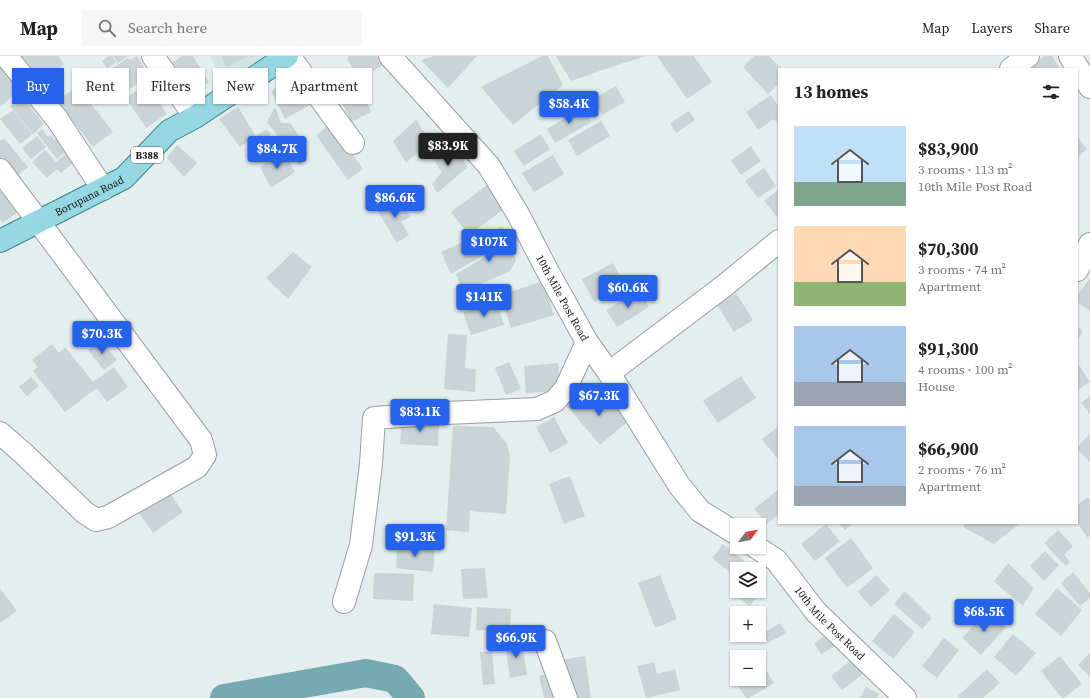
<!DOCTYPE html>
<meta charset="utf-8">
<style>
:root{--surface:#fff;--page:#f6f6f6;--text:#222;--muted:#767676;--line:#e0e0e0;--accent:#2563eb}
body{margin:0;font-family:"Source Serif 4",serif;background:var(--page);color:var(--text);height:100vh;display:flex;flex-direction:column;font-size:15px;white-space:nowrap}
*{box-sizing:border-box;margin:0}
p{font-size:13px;color:var(--muted)}
.icon{flex:none;width:22px;height:22px;fill:none;stroke:currentColor;stroke-width:2;stroke-linecap:round;stroke-linejoin:round}
.map{position:relative;flex:1;overflow:hidden}
.sheet{position:absolute;left:778px;top:12px;width:300px;height:456px;display:flex;flex-direction:column;background:var(--surface);border-radius:0px;box-shadow:0 1px 3px #0004}
.sheet>*{flex:none}
.banner{position:absolute;left:12px;top:12px;width:380px;height:36px;display:flex;gap:8px}
.needle{width:26px;rotate:58deg}
.buttons{position:absolute;left:730px;top:462px;display:grid;gap:8px}
.buttons a{display:grid;place-items:center;width:36px;height:36px;border-radius:0px;background:var(--surface);box-shadow:0 1px 3px #0004;font-size:20px}
.price{position:absolute;translate:-50% -34px;padding:0 9px;border-radius:4px;background:var(--accent);color:#fff;font-size:13px;line-height:26px;filter:drop-shadow(0 1px 2px #0008)}
.price::after{content:'';position:absolute;left:50%;top:24px;width:12px;height:9px;margin-left:-6px;background:inherit;clip-path:polygon(0 0,100% 0,50% 100%)}
.price.current{background:#222;color:#fff}
ul{padding:0;list-style:none}
li{display:flex;align-items:center;gap:12px;height:100px;padding:0 16px}
li span{display:grid;place-items:center;flex:none;width:112px;height:80px;border-radius:0px;color:#555}
li>.icon{margin-inline-start:auto}
span .icon{width:48px;height:48px;fill:#fffc;stroke-width:1}
li b{font-size:17px}
h2{display:flex;justify-content:space-between;align-items:center;height:48px;padding:0 16px;font-size:17px}
.pill{padding:0 14px;border-radius:0px;background:var(--surface);box-shadow:0 1px 3px #0004;font-size:14px;line-height:36px}
.pill.current{background:var(--accent);color:#fff}
header{display:flex;align-items:center;gap:24px;box-sizing:border-box;height:56px;padding:0 20px;background:var(--surface);border-bottom:1px solid var(--line)}
header strong{font-size:19px}
nav{display:flex;gap:22px;margin-inline-start:auto;font-size:14px}
.search{width:280px;height:36px;background:var(--page);display:flex;align-items:center;gap:10px;box-sizing:border-box;padding:0 14px;border-radius:0px;color:var(--muted);font-size:15px}
.map>svg:first-child{display:block}
.built{fill:#d2e4e8}
.lines{fill:none;stroke-linecap:round;stroke-linejoin:round}
.river{stroke:#76a9b2;stroke-width:28}
.building{fill:#cad3d5}
.minor-casing{stroke:#979fa1;stroke-width:24}
.major-casing{stroke:#3b838e;stroke-width:24}
.minor{stroke:#fff;stroke-width:22}
.major{stroke:#96d7e1;stroke-width:22}
.labels{text-anchor:middle;stroke-width:3;stroke-linejoin:round;paint-order:stroke}
.shield{fill:#fff;stroke:#5b5d5d;stroke-width:1}
.shield-label{font-size:10px;font-weight:bold;fill:#151818}
.street-label{font-size:11px;fill:#151818;stroke:#fff}
</style>
<header>
<strong>Map</strong>
<div class="search"><svg class="icon" aria-label="search" viewBox="0 0 24 24"><circle cx="10" cy="10" r="6"/><path d="M15 15l6 6"/></svg>Search here</div>
<nav><a>Map</a><a>Layers</a><a>Share</a></nav>
</header>
<div class="map">
<svg width="1090" height="642" viewBox="0 0 1090 642">
<rect width="100%" height="100%" fill="#e4eeef"/>
<path class="built" d="M210 0H287L231 37 212 5Z"/>
<g class="lines">
<path class="river" d="M224 642 366 617 395 623 411 642"/>
</g>
<path class="building" d="M20 0H58L64 8 40 27Z
M109 0H112L116 6 107 12 102 5Z
M113 0H128L118 7Z
M137 0 144 11 137 16 143 24 121 39 107 16 128 2 129 4Z
M182 0H193L209 26 191 37 172 7Z
M221 0H249L226 11Z
M348 0H377L383 9 359 23 348 5Z
M433 0H477L448 32 421 4Z
M542 0H548L563 29 513 69 481 31Z
M556 0H647L617 9 571 25Z
M657 0H694L712 26 687 43Z
M754 0H769L781 13H779V27L768 38 743 11Z
M1045 0H1052L1060 13H1034L1031 9Z
M1 10 21 33 0 51V11Z
M159 19 168 34 158 41 149 26Z
M292 21 310 49 285 63 271 35Z
M147 28 167 58 146 72 126 42Z
M77 30 113 76 93 91 57 45Z
M616 30 625 46 602 59 593 43Z
M362 33 371 56 351 66 340 42Z
M771 39 779 51V70L774 63 758 74 746 56Z
M22 41 44 68 33 78 10 50Z
M238 51 256 80 267 73 271 79 260 88 256 80 240 91 219 63Z
M275 51 281 67H290L304 87 307 97 300 110 267 66Z
M582 52 591 66 555 87 547 73Z
M13 54 32 78 20 88 0 63Z
M689 55 695 64 676 77 670 67Z
M416 64 430 86 406 107 393 85Z
M601 65 610 80 577 100 568 84Z
M330 68 363 113 348 124 316 79Z
M42 73 48 81 51 79 54 84 58 81 68 94 57 103 37 77Z
M541 78 550 93 524 110 514 95Z
M37 80 46 91 31 103 22 92Z
M1077 80 1087 93 1077 102Z
M4 82 28 111 13 123 0 107V85Z
M452 88 468 111 437 137 432 128 442 116 433 103Z
M177 89 197 107 184 121 167 102Z
M751 90 761 105 741 119 731 104Z
M45 94 56 106 65 98 73 107 61 117 57 113 47 122 32 106Z
M284 97 295 116 271 132 260 111Z
M553 99 564 118 534 136 522 117Z
M764 112 776 130 758 142 745 125Z
M490 127 508 150 469 179 451 156Z
M5 132 22 153 3 167 0 163V136Z
M779 133V163L764 145Z
M398 141 410 161 401 166 409 179 397 187 377 154Z
M502 171 516 204 510 215 463 236 456 218 495 195 489 176Z
M485 176 492 194 451 218 441 196Z
M293 196 312 211 288 243 266 222Z
M613 207 625 230 594 246 582 223Z
M1090 222V255L1077 246V240Z
M543 225 554 259 511 272 500 239Z
M639 234 649 251 617 271 606 254Z
M736 237 753 264 734 276 717 249Z
M497 246 504 269 471 279 463 256Z
M1077 271 1083 275 1077 285Z
M448 278 467 279 465 312 476 313 475 336 444 333Z
M101 284 117 304 104 314 88 294Z
M52 288 59 297 65 291 93 326 114 311 128 331 107 346 97 332 65 356 33 315 38 311 32 304Z
M509 306 521 333 506 339 495 312Z
M1077 306 1090 326 1077 334Z
M558 307 561 335 526 337 524 310Z
M741 320 756 342 718 367 703 345Z
M31 321 39 330 27 340 19 331Z
M582 335 599 355 615 342 632 362 600 389 566 349Z
M1090 340V358L1081 347Z
M554 361 568 387 550 397 536 371Z
M402 364 439 366 438 390 400 388Z
M453 370 493 371 507 388 510 400 506 458 470 455 469 476 446 474Z
M779 370V400L777 402 762 383Z
M1090 377V406L1077 393V392Z
M570 420 585 460 564 468 549 428Z
M166 432 183 456 153 477 136 453Z
M779 433V458L767 468 754 453Z
M1088 441 1090 443V480L1088 482 1077 467V449Z
M839 467H854L845 474Z
M966 467H1016L1018 469 994 488 963 471Z
M826 468 840 485 815 505 801 488Z
M1058 474 1073 490 1064 499 1070 506 1066 510 1044 487Z
M851 482 873 512 847 532 825 502Z
M723 488 744 505 733 519 712 502Z
M397 489 435 493 433 516 396 512Z
M1045 495 1059 509 1044 525 1030 510Z
M1008 507 1034 532 1023 550 994 526Z
M485 512 488 542 463 543 461 513Z
M1073 516 1090 537V542L1080 550 1061 527Z
M374 517 414 518 413 545 373 543Z
M660 519 677 563 655 572 638 527Z
M876 519 890 534 871 551 858 536Z
M759 524 766 530 750 550 734 538 736 535H759Z
M0 532 17 555 0 567Z
M1057 532 1082 554 1061 580 1035 558Z
M905 535 932 562 922 573 894 548Z
M434 548 472 552 469 581 431 578Z
M477 551 511 553 510 575 476 574Z
M987 555 1006 571 981 599 962 582Z
M894 558 915 576 893 603 872 585Z
M780 567 786 577 768 587 762 578Z
M830 577 837 589 821 598 814 587Z
M1013 578 1036 597 1016 620 994 601Z
M944 582 959 594 937 622 922 610Z
M522 584 527 619 510 622 505 587Z
M492 595 495 628 483 629 480 596Z
M1090 597V621L1078 609Z
M585 600 591 642H569L562 604Z
M1060 600 1082 628 1064 642H1062L1041 615Z
M759 603 774 627 749 642H746L730 617 737 613V623H759Z
M852 603 863 618 842 634 831 620Z
M654 606 657 618 675 613 680 634 646 642 637 610Z
M987 613 1000 627 983 642H959L958 640Z
M555 616 561 642H544L539 620Z
M866 631 879 638 877 642H860Z"/>
<g class="lines">
<g class="minor-casing">
<g id="minor">
<path d="M6 0 57 63 103 133"/>
<path d="M153 0 195 61"/>
<path d="M289 0 353 87"/>
<path id="s1" d="M390 0 489 110 518 158 547 214 587 286 609 317 679 429 700 455 737 478"/>
<path d="M1070 0 1090 31"/>
<path d="M1011 13 1028 0"/>
<path d="M0 114 201 384 205 399 197 411 108 461 96 464 84 456 24 398 0 377"/>
<path d="M1077 214 1090 188"/>
<path d="M609 317 724 230 779 185"/>
<path id="s2" d="M756 491 776 504 816 556 905 642"/>
<path d="M344 546 361 489 371 408 374 362 446 357 537 353 555 345 566 332 587 286"/>
<path d="M545 585 566 642"/>
</g>
</g>
<g class="major-casing">
<g id="major">
<path id="s3" d="M0 185 124 122 169 75 195 61 287 0"/>
</g>
</g>
<use href="#minor" class="minor"/>
<use href="#major" class="major"/>
</g>
<g class="labels">
<rect class="shield" x="131" y="91" width="32" height="16" rx="3"/>
<g class="shield-label">
<text x="147" y="103">B388</text>
</g>
<g class="street-label">
<text dy="4" stroke="none"><textPath href="#s3" startOffset="100">Borupana Road</textPath></text>
<text dy="4" stroke="none"><textPath href="#s1" startOffset="299">10th Mile Post Road</textPath></text>
<text dy="4" stroke="none"><textPath href="#s2" startOffset="107">10th Mile Post Road</textPath></text>
</g>
</g>
</svg>
<div class="buttons">
<a><svg class="needle" viewBox="-14 -14 28 28"><path d="M0-13l5 13h-10z" fill="#e53935"/><path d="M0 13l5-13h-10z" fill="#767676"/></svg></a>
<a><svg class="icon" aria-label="layers" viewBox="0 0 24 24"><path d="M12 4l9 5-9 5-9-5zM3 14l9 5 9-5"/></svg></a>
<a>+</a>
<a>−</a>
</div>
<b class="price" style="left:569px;top:69px">$58.4K</b>
<b class="price current" style="left:448px;top:111px">$83.9K</b>
<b class="price" style="left:277px;top:114px">$84.7K</b>
<b class="price" style="left:395px;top:163px">$86.6K</b>
<b class="price" style="left:489px;top:207px">$107K</b>
<b class="price" style="left:628px;top:253px">$60.6K</b>
<b class="price" style="left:484px;top:262px">$141K</b>
<b class="price" style="left:102px;top:299px">$70.3K</b>
<b class="price" style="left:599px;top:361px">$67.3K</b>
<b class="price" style="left:420px;top:377px">$83.1K</b>
<b class="price" style="left:415px;top:502px">$91.3K</b>
<b class="price" style="left:984px;top:577px">$68.5K</b>
<b class="price" style="left:516px;top:603px">$66.9K</b>
<div class="banner">
<a class="pill current">Buy</a>
<a class="pill">Rent</a>
<a class="pill">Filters</a>
<a class="pill">New</a>
<a class="pill">Apartment</a>
</div>
<section class="sheet">
<h2>13 homes<svg class="icon" aria-label="filters" viewBox="0 0 24 24"><path d="M4 7h16M4 17h16"/><circle cx="9" cy="7" r="2"/><circle cx="15" cy="17" r="2"/></svg></h2>
<ul>
<li><span style="background:linear-gradient(#bfe0f5 70%,#7fa58c 0)"><svg class="icon" aria-label="home" viewBox="0 0 24 24"><path d="M3 11l9-7 9 7M6 9v11h12V9"/></svg></span><div><b>$83,900</b><p>3 rooms · 113 m²</p><p>10th Mile Post Road</p></div></li>
<li><span style="background:linear-gradient(#ffd9b3 70%,#8fb573 0)"><svg class="icon" aria-label="home" viewBox="0 0 24 24"><path d="M3 11l9-7 9 7M6 9v11h12V9"/></svg></span><div><b>$70,300</b><p>3 rooms · 74 m²</p><p>Apartment</p></div></li>
<li><span style="background:linear-gradient(#a9c7e8 70%,#9aa5b1 0)"><svg class="icon" aria-label="home" viewBox="0 0 24 24"><path d="M3 11l9-7 9 7M6 9v11h12V9"/></svg></span><div><b>$91,300</b><p>4 rooms · 100 m²</p><p>House</p></div></li>
<li><span style="background:linear-gradient(#a9c7e8 75%,#9aa5b1 0)"><svg class="icon" aria-label="home" viewBox="0 0 24 24"><path d="M3 11l9-7 9 7M6 9v11h12V9"/></svg></span><div><b>$66,900</b><p>2 rooms · 76 m²</p><p>Apartment</p></div></li>
</ul>
</section>
</div>
